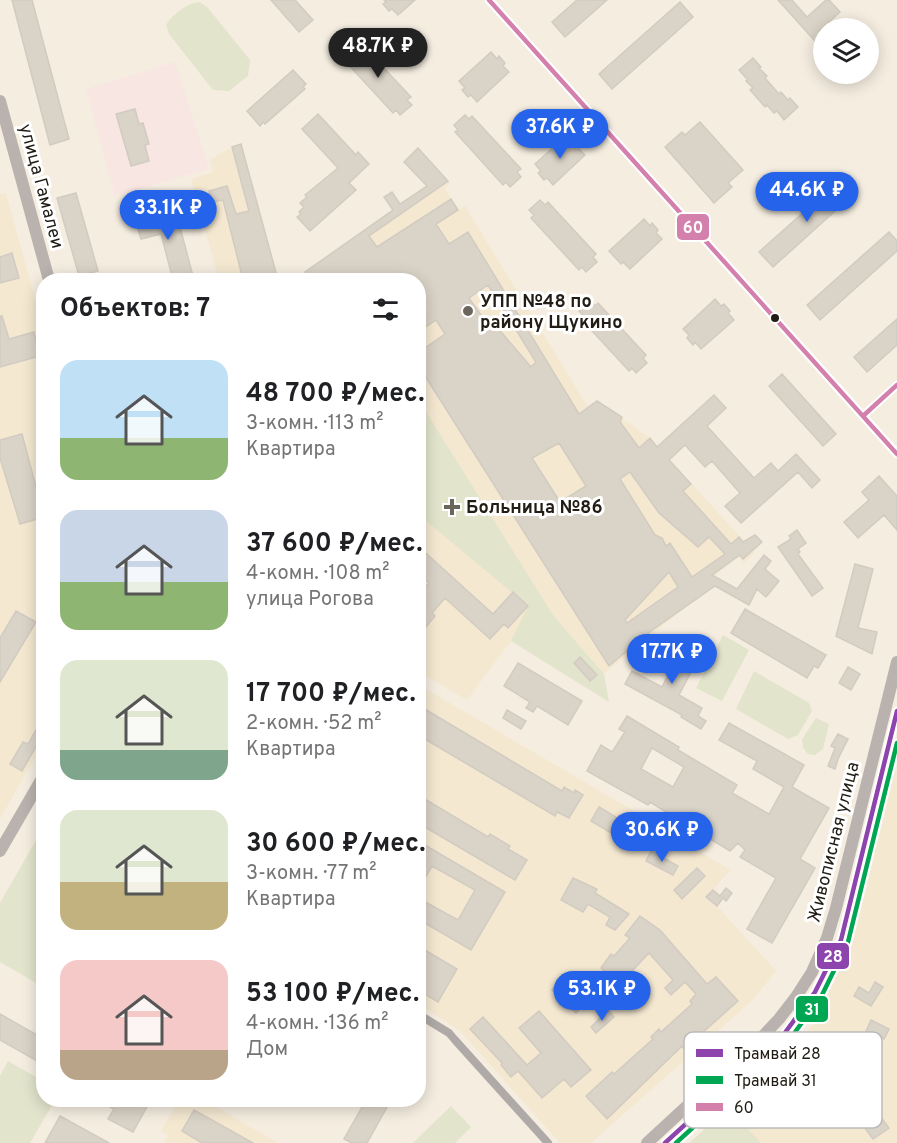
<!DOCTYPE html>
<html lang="ru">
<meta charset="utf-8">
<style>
:root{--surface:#fff;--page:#f6f6f6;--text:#202124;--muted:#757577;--accent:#2563eb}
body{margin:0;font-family:Overpass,sans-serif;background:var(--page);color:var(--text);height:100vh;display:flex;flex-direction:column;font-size:22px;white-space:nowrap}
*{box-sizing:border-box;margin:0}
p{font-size:20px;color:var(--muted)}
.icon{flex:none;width:33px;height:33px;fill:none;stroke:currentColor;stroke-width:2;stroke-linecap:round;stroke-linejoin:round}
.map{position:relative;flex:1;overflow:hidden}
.details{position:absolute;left:36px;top:273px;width:390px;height:834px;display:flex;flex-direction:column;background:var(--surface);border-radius:24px;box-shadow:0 3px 15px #0003}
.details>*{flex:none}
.buttons{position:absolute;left:813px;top:18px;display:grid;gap:12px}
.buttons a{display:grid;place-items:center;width:66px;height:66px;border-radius:50%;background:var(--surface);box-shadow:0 3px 15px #0003;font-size:30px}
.price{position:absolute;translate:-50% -51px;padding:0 14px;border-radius:21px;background:var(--accent);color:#fff;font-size:20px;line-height:39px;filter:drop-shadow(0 2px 3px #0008)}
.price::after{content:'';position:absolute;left:50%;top:36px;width:18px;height:14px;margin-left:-9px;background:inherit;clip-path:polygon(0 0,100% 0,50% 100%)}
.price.selected{background:#222;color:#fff}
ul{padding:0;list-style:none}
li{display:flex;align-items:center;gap:18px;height:150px;padding:0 24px}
li span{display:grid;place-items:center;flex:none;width:168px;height:120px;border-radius:18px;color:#555}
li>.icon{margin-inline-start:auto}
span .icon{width:72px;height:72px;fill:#fffc;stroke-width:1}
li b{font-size:26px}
h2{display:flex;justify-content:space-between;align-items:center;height:72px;padding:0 24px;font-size:26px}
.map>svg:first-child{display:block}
.built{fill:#f4e8d1}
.education{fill:#f8e6e3}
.green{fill:#e3e4cc}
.building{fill:#dad3c7;stroke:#d2cbc1;stroke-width:1.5;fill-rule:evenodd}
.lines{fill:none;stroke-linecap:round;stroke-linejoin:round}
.street{stroke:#afaaa8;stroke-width:8}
.secondary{stroke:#bab2ae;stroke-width:12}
.bus-1-casing{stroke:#fff;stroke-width:9}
.bus-1{stroke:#d381ac;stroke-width:4.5}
.tram-1-casing{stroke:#fff;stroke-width:9}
.tram-2-casing{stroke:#fff;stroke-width:9}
.tram-1{stroke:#8e44ad;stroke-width:4.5}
.tram-2{stroke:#00a651;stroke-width:4.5}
.poi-dot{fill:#6b655b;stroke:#fff;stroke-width:2}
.bus-dot{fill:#211c14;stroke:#fff;stroke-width:2}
.labels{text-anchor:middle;stroke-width:6;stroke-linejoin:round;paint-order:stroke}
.street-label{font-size:18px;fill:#211c14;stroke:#fff}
.poi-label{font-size:18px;font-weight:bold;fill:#211c14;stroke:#fff;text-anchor:start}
.key{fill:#fff;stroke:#bcbbb8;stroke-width:1.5}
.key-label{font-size:16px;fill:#211c14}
.line-badge{stroke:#fff;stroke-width:2}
.badge-label{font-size:16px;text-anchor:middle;font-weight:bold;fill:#fff}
</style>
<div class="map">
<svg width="897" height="1143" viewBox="0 0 897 1143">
<rect width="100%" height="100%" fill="#f5ede0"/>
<path class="built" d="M241 144 278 280H219L191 179 213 172 210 160 232 147Z
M442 174 450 183 445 188 451 199 458 210 465 206 588 407 597 401 650 438 755 553 744 563 738 556 701 588 689 604 604 674 553 615 511 641 467 700 419 672 418 280H286L296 279 305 272Z
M6 193 43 328 44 742 0 819V195Z
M419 685 634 811 730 870 707 897 717 906 776 971 754 999 591 1143H560L460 1031 419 1004Z
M894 771 897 773V1143H761L731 1110 764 1080 763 1078 765 1076 770 1080 789 1065 785 1060 800 1047 807 1031 813 1025 844 959 851 940Z
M179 1100H204L278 1143H164L168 1135 161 1131Z"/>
<path class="education" d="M175 62 209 169 115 196 86 89Z"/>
<path class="green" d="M200 2 208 8 250 60 248 76 229 91 213 90 169 34 166 25C174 13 187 3 200 2Z
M418 399 553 615 604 674 609 702 511 641 528 606 419 515Z
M723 635 749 650 722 701 696 688Z
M754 671 809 703 812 711 798 735 788 739 736 709Z
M816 718 829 724 823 749 815 755 808 754 803 748 802 739Z
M43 828V987L0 962V903Z
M8 1061 43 1081 44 1100H55L30 1143H0V1076Z
M451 1106 471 1127 455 1143H413Z
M731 1110 761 1143H689L724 1112Z"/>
<path class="building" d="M12 0H32L69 139 50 145Z
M271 0H295L313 20 299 32Z
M384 0H415L398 15 392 9 389 11 383 4 386 2Z
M577 0H607L565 37 552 22Z
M778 0H792L807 17 826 0H829L840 12 819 31 824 35V51Z
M680 2 693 17 612 89 599 74Z
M355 43 359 48 362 45 411 97 407 100 412 105 400 115 396 110 393 113 345 61 348 58 344 53Z
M491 52 497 59 499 56 505 63 503 66 509 72 477 102 471 95 468 97 462 90 465 88 459 81Z
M753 58 761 67 759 68 767 76 765 78 779 94 781 92 788 100 790 98 798 107 784 120 777 111 774 113 767 105 765 107 750 90 753 88 746 81 748 80 739 70Z
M293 70 306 84 303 87 305 89 265 124 263 122 260 126 247 111Z
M135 109 139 124 143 123 149 144 145 145 149 161 131 166 116 114Z
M318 114 356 155 358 152 369 164 349 183 356 190 310 231 297 217 301 214 299 212 304 207 300 203 307 197 305 195 338 168 302 129Z
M465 115 469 119 472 116 521 169 517 172 521 177 510 187 506 182 503 185 455 132 458 130 454 125Z
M700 122 743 170 728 183 732 187 714 203 665 147 682 132 685 135Z
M567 135 573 142 575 140 582 146 579 149 585 155 553 185 547 178 544 180 538 173 541 171 535 164Z
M241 144 278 280H243L223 200 212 202 209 191 227 186 236 214 249 211 232 147Z
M418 148 448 181 369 236 377 247 451 199 458 210 436 224 449 244 468 232 579 414 597 401 622 417 620 422 639 448 650 438 657 447 714 395 726 408 707 426 754 478 771 463 778 471 796 454 820 480 812 488 798 472 741 523 725 506 740 493 712 461 705 467 685 445 669 460 691 484 683 491 731 544 739 537 743 542 755 535 762 542 743 559 740 555 712 575 737 589 764 555 771 561 765 569 779 581 766 597 757 589 749 605 715 586 651 631 609 666 418 365V353L445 334 436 320 418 332V280H291L306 274 305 272 393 210 384 197 392 192 400 204 427 186 404 162ZM488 285 536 362 531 367 490 319 486 322 469 298ZM559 443 586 486 560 502 532 458ZM630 472 659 513 698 547 709 537 725 554 692 577 670 543 666 546 662 538 655 535 620 479ZM669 572 678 587 627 623 625 620Z
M841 179 854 194 773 267 759 252Z
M76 193 98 271 79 276 57 198Z
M540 200 545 205 548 202 596 254 593 257 597 262 586 272 582 267 579 270 531 218 534 215 529 210Z
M175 208 194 280H173L161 234 141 239 135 219Z
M644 219 650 226 652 223 658 230 656 233 662 239 630 269 623 262 621 264 609 251Z
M889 232 897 241V251L820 320 807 305Z
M12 253 19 278 0 283V257Z
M715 299 721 306 724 304 730 311 728 313 734 320 701 349 695 342 693 345 687 338 689 335 683 329Z
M591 301 595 306 598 303 646 355 643 358 647 363 636 373 632 368 629 371 581 319 584 316 579 311Z
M0 316H2L9 339 34 332 40 356 0 367Z
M897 319V345L867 372 854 357Z
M782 374 836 434 823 446 769 386Z
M22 434 44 517 20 524 0 458V440Z
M879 476 897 496V530L884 515 858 538 844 522 869 500 862 492Z
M797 530 806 543 798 549 800 552 798 554 823 588 812 596 778 547 791 539 789 536Z
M418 546 493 614 513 592 528 606 508 628 504 624 490 639 445 598 432 613 435 616 425 628 418 622V595L429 583 418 573Z
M855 564 873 569 858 628 877 632 872 654 836 636Z
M745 609 826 655 818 668 814 666 807 678 731 633Z
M16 611 36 622 0 682V638Z
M675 644 699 657 679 695 702 708 698 716 706 721 701 729 681 717 682 715 625 684 632 671 662 687 670 671 656 664Z
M580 657 597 675 590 681 574 663Z
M518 663 582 701 568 725 537 706 533 712 526 708 530 702 504 686Z
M848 667 860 674 851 690 839 683Z
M418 705 562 791 564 787 574 793 575 790 583 795 569 818 557 812 555 816 418 735Z
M507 710 526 721 521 729 503 718Z
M44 716V740L41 738 22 771 10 764 23 742 28 744Z
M627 716 679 747 678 750 737 785 732 793 769 814 784 787 753 769 757 761 719 740 729 723 804 765 792 787 829 808 800 859 815 868 772 943 747 929 776 878 740 857 745 850 738 843 730 851 699 832 696 838 687 833 691 827 650 802 648 805 587 771 601 745 612 752 625 732 619 729ZM652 748 684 767 673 787 641 769Z
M838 734 848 739 838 759 835 769 828 766 835 748 831 746Z
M418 795 488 837 490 834 510 846 508 849 527 860 515 880 418 823Z
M599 807 636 829 628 843 591 821Z
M418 841 505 892 471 950 418 919V898L458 920 475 890 432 866 418 890Z
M651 851 678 866 673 875 646 861Z
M697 868 705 876 682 899 674 890Z
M573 878 597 889 595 893 629 914 615 930 606 925 610 917 588 904 583 912 561 900Z
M726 888 732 893 726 901 723 898 717 906 706 897 713 890 720 896Z
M640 916 660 930 707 984 716 977 738 1001 684 1049 682 1046 607 1119 586 1096 612 1072 614 1074 653 1039 651 1037 659 1029 661 1032 692 1004 690 1001 696 994 685 982 671 995 665 988 673 980 649 953 632 971 635 973 624 988 601 968 611 954 614 956 630 938 625 935Z
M418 946 457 969 438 1002 418 990Z
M560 981 585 1004 576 1013 552 990Z
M875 982 883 987 871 1006 854 996 859 987 869 993Z
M608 1010 614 1017 596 1033 591 1027Z
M539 1011 591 1070 571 1087 564 1079 542 1098 518 1071 511 1077 501 1065 502 1063 470 1029 483 1017 527 1065 541 1053 519 1028Z
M0 1014 44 1039V1065L0 1040Z
M871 1020 889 1029 884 1039 866 1031Z
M854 1081 889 1128 873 1139 838 1092Z
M97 1100H139L148 1105 133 1132 108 1119 114 1109Z
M366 1100H391L367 1143H352L344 1139Z
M194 1110 253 1143H202L182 1131Z
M60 1116 109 1143H45Z"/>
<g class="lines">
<path class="street" d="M489 0 897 454
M863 416 897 385
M418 1014 449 1033 455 1040 548 1143"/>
<path class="secondary" d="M0 101 49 280
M0 851 44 775
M647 1143 763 1036 779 1019 796 997 812 972 827 938 836 908 897 662"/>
<g class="bus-1-casing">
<path id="bus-1" d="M489 0 897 454
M863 416 897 385"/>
</g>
<use href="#bus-1" class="bus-1"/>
<g class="tram-1-casing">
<path id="tram-1" d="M665 1143 784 1034 815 992 841 940 897 711"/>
</g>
<g class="tram-2-casing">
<path id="tram-2" d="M676 1143 790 1039 822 995 848 942 897 743"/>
</g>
<use href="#tram-1" class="tram-1"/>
<use href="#tram-2" class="tram-2"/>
</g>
<g class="poi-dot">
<circle cx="468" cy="311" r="6"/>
<path d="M449 498h6v6h6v6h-6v6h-6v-6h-6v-6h6z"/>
</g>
<circle class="bus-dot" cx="775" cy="318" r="5"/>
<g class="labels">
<g class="street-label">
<text transform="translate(42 186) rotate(75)" y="6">улица Гамалеи</text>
<text transform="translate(833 842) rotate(-76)" y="6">Живописная улица</text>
</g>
<g class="poi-label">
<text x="480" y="307">УПП №48 по<tspan x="480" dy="21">району Щукино</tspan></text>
<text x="466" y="513">Больница №86</text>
</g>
</g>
<rect x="684" y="1032" width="198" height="96" rx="9" class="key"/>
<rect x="696" y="1049" width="27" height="8" fill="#8e44ad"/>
<rect x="696" y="1076" width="27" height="8" fill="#00a651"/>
<rect x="696" y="1103" width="27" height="8" fill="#d381ac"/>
<g class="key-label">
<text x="734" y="1059">Трамвай 28</text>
<text x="734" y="1086">Трамвай 31</text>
<text x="734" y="1113">60</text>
</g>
<g class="line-badge">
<rect x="676" y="213" width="34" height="28" rx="6" fill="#d381ac"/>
<rect x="816" y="942" width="34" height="28" rx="6" fill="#8e44ad"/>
<rect x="795" y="995" width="34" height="28" rx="6" fill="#00a651"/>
</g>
<g class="badge-label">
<text x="693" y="233">60</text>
<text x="833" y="962">28</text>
<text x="812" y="1015">31</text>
</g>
</svg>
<div class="buttons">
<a><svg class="icon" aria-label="layers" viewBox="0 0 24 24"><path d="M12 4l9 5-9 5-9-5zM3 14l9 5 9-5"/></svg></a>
</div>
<b class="price selected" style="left:378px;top:79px">48.7K ₽</b>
<b class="price" style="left:560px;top:160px">37.6K ₽</b>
<b class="price" style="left:807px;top:223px">44.6K ₽</b>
<b class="price" style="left:168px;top:241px">33.1K ₽</b>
<b class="price" style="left:672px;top:685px">17.7K ₽</b>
<b class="price" style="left:662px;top:863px">30.6K ₽</b>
<b class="price" style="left:602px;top:1022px">53.1K ₽</b>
<section class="details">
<h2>Объектов: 7<svg class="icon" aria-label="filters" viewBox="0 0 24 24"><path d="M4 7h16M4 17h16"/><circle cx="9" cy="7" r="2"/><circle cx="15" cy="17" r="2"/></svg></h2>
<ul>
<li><span style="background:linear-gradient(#bfe0f5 65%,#8fb573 0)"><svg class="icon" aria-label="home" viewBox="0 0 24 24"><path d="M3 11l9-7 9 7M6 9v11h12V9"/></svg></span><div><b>48 700 ₽/мес.</b><p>3-комн. · 113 m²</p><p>Квартира</p></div></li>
<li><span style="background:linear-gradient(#c9d6e8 60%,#8fb573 0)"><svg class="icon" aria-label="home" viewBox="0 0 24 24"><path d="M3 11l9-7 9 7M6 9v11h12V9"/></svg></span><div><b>37 600 ₽/мес.</b><p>4-комн. · 108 m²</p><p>улица Рогова</p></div></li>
<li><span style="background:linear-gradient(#dfe7d0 75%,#7fa58c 0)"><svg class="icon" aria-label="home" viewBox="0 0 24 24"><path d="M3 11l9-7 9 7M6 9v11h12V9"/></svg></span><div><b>17 700 ₽/мес.</b><p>2-комн. · 52 m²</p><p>Квартира</p></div></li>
<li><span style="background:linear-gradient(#dfe7d0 60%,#c2b280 0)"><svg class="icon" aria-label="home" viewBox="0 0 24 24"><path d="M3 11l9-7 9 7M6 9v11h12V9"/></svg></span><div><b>30 600 ₽/мес.</b><p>3-комн. · 77 m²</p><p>Квартира</p></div></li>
<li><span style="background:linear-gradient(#f6c9c9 75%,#b9a48a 0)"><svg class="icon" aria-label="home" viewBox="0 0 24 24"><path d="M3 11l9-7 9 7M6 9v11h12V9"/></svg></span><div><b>53 100 ₽/мес.</b><p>4-комн. · 136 m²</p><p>Дом</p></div></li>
</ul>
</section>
</div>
